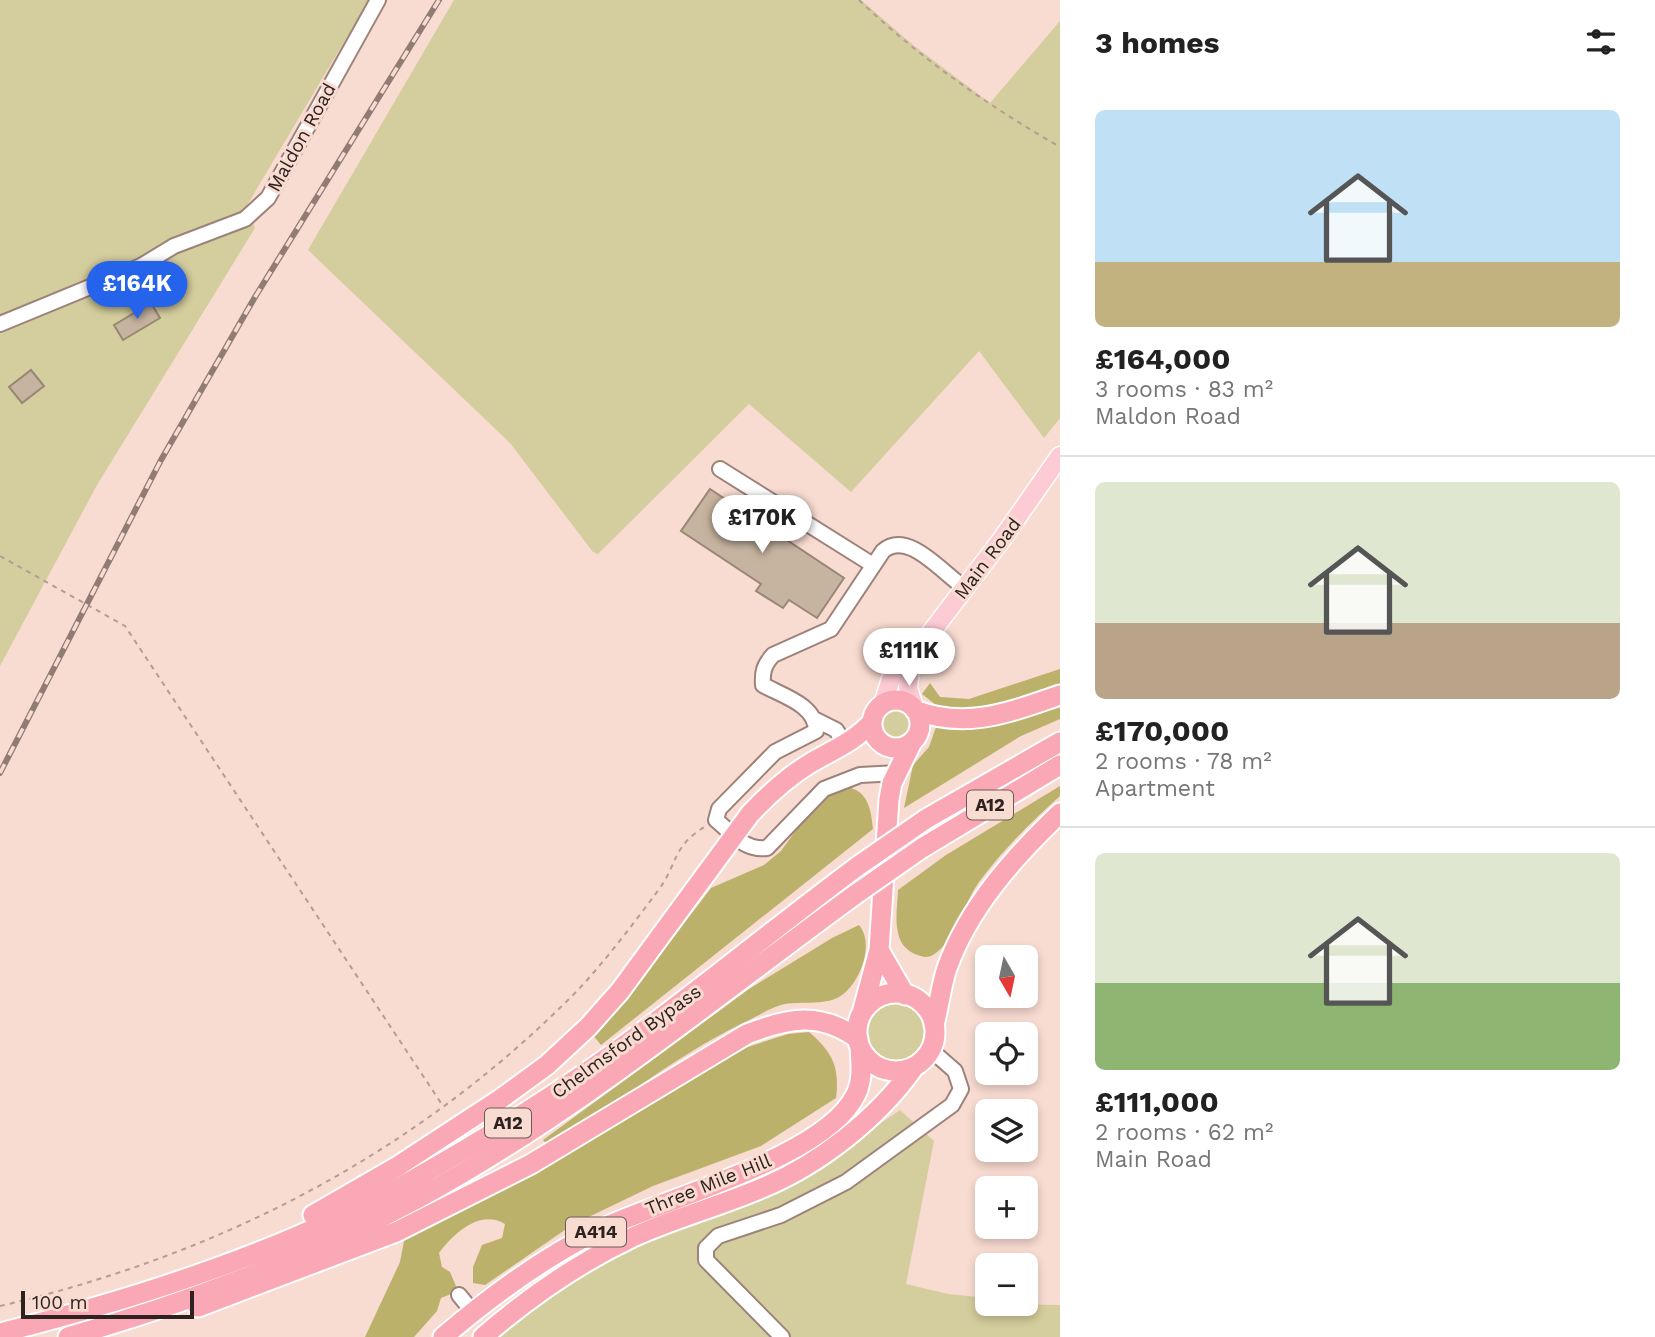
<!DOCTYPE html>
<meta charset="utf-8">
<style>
:root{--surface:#fff;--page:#f2f2f2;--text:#222;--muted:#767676;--line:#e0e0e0;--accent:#2563eb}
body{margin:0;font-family:"Work Sans",sans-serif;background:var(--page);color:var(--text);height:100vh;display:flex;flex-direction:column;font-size:26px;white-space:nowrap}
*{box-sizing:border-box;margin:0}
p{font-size:23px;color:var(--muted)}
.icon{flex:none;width:38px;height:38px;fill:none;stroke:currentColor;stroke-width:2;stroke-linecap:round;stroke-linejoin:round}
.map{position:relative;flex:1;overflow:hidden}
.panel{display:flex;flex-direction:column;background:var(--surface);width:595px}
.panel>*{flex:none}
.needle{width:46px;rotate:171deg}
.controls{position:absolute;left:975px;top:945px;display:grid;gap:14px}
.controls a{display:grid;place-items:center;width:63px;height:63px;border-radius:10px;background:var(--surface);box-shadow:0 4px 10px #0003;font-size:35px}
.scale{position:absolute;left:21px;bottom:18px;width:173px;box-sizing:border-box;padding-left:7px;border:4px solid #2d221f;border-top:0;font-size:19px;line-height:24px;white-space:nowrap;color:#2d221f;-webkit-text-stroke:5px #f8dbd1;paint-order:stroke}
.price{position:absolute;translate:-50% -60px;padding:0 16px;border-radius:24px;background:#fff;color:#222;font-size:23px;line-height:46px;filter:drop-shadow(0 2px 4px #0008)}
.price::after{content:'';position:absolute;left:50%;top:42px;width:21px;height:16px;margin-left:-10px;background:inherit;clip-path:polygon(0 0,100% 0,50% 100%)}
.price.current{background:var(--accent);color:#fff}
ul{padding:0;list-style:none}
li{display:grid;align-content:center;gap:14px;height:371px;padding:0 35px}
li+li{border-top:2px solid var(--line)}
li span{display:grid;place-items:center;height:217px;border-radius:10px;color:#555}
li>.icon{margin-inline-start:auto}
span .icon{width:126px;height:126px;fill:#fffc;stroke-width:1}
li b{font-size:30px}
h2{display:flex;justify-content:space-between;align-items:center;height:84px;padding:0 35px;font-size:30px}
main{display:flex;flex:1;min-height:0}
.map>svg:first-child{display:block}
.green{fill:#d4cd9d}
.forest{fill:#bbb16a}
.building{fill:#c7b4a0;stroke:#988773;stroke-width:2}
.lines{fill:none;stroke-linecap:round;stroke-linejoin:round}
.minor-casing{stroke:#9d827a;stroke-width:18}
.major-casing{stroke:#fff;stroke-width:21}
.highway-casing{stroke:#fff;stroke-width:23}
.path{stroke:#b49d95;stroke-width:2;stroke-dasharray:5 5;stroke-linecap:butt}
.minor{stroke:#fff;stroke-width:14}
.major{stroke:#fdcbd3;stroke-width:18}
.highway{stroke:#fba8b6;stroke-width:19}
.rail-casing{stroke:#907c75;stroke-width:6}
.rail{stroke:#f8dbd1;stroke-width:3.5;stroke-dasharray:10;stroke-linecap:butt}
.highway-bridge-casing{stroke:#fff;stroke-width:23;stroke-linecap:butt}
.highway-bridge{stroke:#fba8b6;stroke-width:19}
.labels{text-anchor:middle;stroke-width:6;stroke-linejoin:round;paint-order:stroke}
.shield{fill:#f8dbd1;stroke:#6a5a54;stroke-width:2}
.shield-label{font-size:18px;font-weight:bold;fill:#2d221f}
.street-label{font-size:19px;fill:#2d221f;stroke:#f8dbd1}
</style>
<main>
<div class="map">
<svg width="1060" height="1337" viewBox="0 0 1060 1337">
<rect width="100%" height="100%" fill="#f8dbd1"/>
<path class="green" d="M0 0H369L246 207 255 228 97 485 0 666Z
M454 0H861L913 45 990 103 1060 21V418L1044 438 979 351 851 492 749 404 598 554 593 552 510 443 308 250Z
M882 724a15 15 0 1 1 30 0a15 15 0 1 1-30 0Z
M866 1033a30 30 0 1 1 60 0a30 30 0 1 1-60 0Z
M900 1110 934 1141 906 1284 948 1294 987 1298V1304L1060 1305V1337H499L543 1296 659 1235 799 1179Z"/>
<path class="forest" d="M1060 669V719L1021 736 904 808 913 765 929 747 942 710 922 694 930 683 940 697 969 699Z
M1060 786V796C1030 823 1003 850 979 882 964 903 956 941 933 955 928 958 922 957 918 955 890 946 897 913 898 890L946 855Z
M847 787C869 791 871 811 873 829L601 1045 592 1034 646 973 711 888 764 865 781 851 812 808 834 791Z
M859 925C875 944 860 982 842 995 827 1006 802 1001 785 1004 770 1007 755 1018 741 1024 673 1057 613 1108 548 1146L543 1140 749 989 832 938Z
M809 1032C832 1052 840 1066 836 1098L761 1146 653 1186 572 1225 485 1285 473 1283V1267L482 1245 502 1238 505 1224C480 1209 454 1233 439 1253L442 1267 450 1272 456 1286 451 1294 441 1298 437 1311 414 1337H365L400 1262 404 1241 529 1177 729 1053 788 1034Z"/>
<path class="building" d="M151 303 160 318 123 340 114 325Z
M31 370 44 386 22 403 9 387Z
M710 489 844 578 817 618 789 600 783 608 756 591 761 584 681 531Z"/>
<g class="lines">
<g class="minor-casing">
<path id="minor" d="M0 324 141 266 174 246 245 219 268 198 378 0
M720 469 873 565
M816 720 836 730 846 745
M898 773 860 775 824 789 767 848C744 851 732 833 716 820L719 809 775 752 816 731C816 705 783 696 763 685 762 672 764 665 773 655L831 629 883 551C908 529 943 574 965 588
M459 1295 473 1312
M782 1337 706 1260V1248L718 1236 781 1215 846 1182 952 1105 961 1089 955 1071 931 1050"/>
</g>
<g class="major-casing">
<path id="major" d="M911 659 908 688 914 707
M883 704 891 679 911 659 1002 539 1060 456"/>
</g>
<g class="highway-casing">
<path id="highway" d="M872 724a24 24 0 1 1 48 0a24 24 0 1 1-48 0Z
M915 710C967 730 1010 712 1060 695
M926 819 1060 742
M922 848 1060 765
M879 950 905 995
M857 1032a39 39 0 1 1 78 0a39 39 0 1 1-78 0Z
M862 1013 879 950 889 799 892 783 912 742
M934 1025C939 1006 941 986 947 968 969 907 1014 857 1060 813
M313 1215 398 1166 499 1100 547 1065 588 1027 620 991 750 814C768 795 786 778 809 764 832 750 854 742 872 722
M198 1307 396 1232 531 1164 747 1034C788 1018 820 1011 858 1039
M0 1333C142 1297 288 1250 416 1178 488 1137 560 1093 626 1044 705 986 780 924 858 866
M68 1337C187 1303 307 1258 417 1199 574 1114 712 999 856 894
M443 1337C492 1295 542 1258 601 1229 663 1199 827 1157 856 1094 863 1080 861 1063 860 1047
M483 1337C529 1297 578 1263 633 1237 675 1218 720 1206 762 1188 820 1164 878 1118 914 1067"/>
</g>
<path class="path" d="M859 0C921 59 987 105 1060 147
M0 556 125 626 443 1106
M0 1306C215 1256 408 1158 566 1002 598 971 630 928 657 892 679 863 671 847 706 826"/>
<use href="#minor" class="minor"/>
<use href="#major" class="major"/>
<use href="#highway" class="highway"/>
<g class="rail-casing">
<path id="rail" d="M0 773 161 460 255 297 439 0"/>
</g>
<use href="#rail" class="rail"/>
<g class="highway-bridge-casing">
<path id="highway-bridge" d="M858 866 926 819
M856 894 922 848"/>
</g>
<use href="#highway-bridge" class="highway-bridge"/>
</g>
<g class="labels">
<g class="shield">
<rect x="967" y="790.5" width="46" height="29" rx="5"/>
<rect x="485" y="1108.5" width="46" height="29" rx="5"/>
<rect x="566" y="1217.5" width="60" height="29" rx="5"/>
</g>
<g class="shield-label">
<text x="990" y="811">A12</text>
<text x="508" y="1129">A12</text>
<text x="596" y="1238">A414</text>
</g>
<g class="street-label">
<text transform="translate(301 137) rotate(-61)" y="7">Maldon Road</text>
<text transform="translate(987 558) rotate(-53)" y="7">Main Road</text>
<text transform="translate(626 1041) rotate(-36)" y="7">Chelmsford Bypass</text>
<text transform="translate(708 1184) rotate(-22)" y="7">Three Mile Hill</text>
</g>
</g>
</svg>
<div class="controls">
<a><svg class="needle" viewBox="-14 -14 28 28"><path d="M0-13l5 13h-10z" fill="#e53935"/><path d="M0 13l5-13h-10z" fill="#767676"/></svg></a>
<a><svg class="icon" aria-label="locate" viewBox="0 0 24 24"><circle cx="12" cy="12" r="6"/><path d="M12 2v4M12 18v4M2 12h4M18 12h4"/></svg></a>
<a><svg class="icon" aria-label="layers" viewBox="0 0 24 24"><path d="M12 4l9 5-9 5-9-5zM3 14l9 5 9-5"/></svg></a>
<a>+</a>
<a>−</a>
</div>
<div class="scale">100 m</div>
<b class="price current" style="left:137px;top:321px">£164K</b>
<b class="price" style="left:762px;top:555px">£170K</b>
<b class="price" style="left:909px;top:688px">£111K</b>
</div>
<section class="panel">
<h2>3 homes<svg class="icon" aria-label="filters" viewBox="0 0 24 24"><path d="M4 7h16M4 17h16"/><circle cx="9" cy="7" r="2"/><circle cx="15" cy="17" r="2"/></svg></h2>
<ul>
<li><span style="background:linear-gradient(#bfe0f5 70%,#c2b280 0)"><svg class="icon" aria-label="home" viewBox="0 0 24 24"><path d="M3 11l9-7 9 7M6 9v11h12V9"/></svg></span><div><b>£164,000</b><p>3 rooms · 83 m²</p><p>Maldon Road</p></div></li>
<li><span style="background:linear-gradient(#dfe7d0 65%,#b9a48a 0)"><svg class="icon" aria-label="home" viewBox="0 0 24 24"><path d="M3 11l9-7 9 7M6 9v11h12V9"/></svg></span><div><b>£170,000</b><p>2 rooms · 78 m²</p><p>Apartment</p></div></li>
<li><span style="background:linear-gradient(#dfe7d0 60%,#8fb573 0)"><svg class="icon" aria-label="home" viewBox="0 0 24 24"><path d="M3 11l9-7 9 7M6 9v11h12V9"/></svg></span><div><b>£111,000</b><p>2 rooms · 62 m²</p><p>Main Road</p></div></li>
</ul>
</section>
</main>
